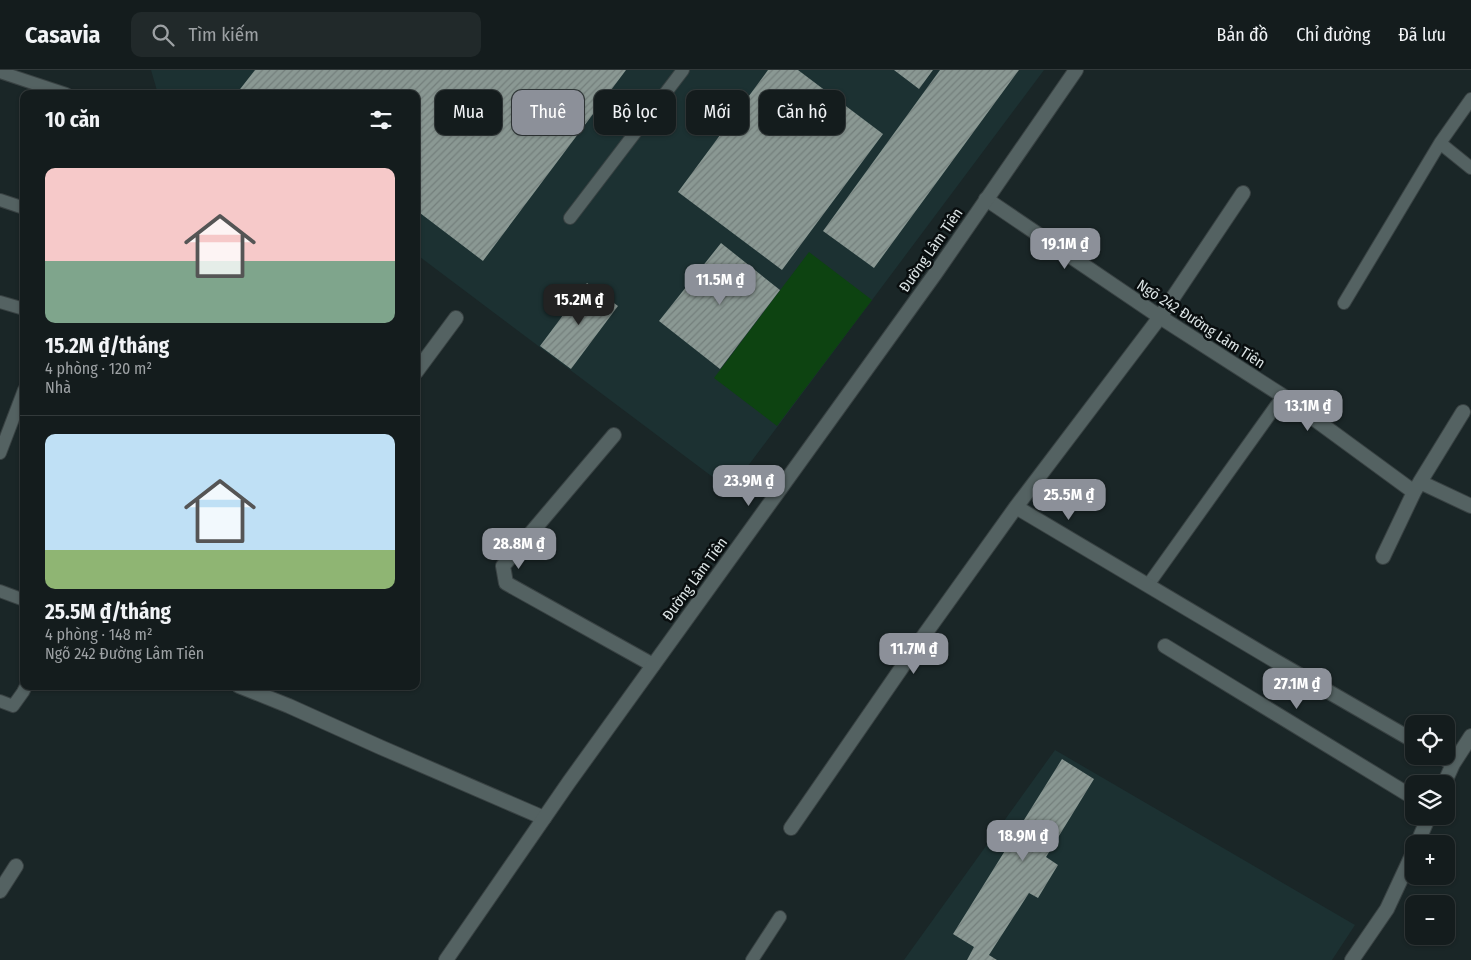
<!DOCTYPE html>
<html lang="vi">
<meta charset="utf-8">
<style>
:root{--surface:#141c1d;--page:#21292a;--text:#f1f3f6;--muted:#9da1a4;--line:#333a3b;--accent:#8c9099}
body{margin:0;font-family:"Fira Sans Condensed",sans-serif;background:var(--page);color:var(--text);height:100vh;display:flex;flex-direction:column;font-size:19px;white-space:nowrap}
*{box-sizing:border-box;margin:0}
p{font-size:16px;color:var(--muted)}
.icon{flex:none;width:28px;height:28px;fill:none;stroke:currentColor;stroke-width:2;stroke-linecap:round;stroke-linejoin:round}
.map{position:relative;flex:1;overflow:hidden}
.drawer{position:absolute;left:20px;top:20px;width:400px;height:600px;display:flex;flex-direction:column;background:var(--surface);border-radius:10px;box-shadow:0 1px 4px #0004,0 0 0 1px var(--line)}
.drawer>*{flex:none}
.top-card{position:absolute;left:435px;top:20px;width:475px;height:45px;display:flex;gap:10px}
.tools{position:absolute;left:1405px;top:645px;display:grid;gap:10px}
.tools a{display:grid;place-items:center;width:50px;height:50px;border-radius:10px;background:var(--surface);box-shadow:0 1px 4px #0004,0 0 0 1px var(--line);font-size:25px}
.price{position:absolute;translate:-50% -42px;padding:0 11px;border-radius:10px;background:var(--accent);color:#fff;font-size:16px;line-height:32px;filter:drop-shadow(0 1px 2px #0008)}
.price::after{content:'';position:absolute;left:50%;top:30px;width:15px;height:11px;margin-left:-8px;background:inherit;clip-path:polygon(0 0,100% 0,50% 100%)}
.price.selected{background:#222;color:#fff}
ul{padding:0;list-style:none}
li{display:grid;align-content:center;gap:10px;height:265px;padding:0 25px}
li+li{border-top:1px solid var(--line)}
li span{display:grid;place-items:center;height:155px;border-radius:10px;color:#555}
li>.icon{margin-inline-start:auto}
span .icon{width:90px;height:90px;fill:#fffc;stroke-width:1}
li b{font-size:21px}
h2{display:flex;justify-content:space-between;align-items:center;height:60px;padding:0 25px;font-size:21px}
.pill{padding:0 18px;border-radius:10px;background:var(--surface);box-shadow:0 1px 4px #0004,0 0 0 1px var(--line);font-size:18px;line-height:45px}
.pill.selected{background:var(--accent);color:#fff}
header{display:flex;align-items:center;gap:30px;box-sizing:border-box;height:70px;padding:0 25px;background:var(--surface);border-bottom:1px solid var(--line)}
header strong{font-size:24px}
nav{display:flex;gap:28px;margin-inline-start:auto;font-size:18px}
.search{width:350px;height:45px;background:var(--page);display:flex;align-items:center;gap:12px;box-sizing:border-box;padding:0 18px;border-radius:10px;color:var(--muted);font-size:19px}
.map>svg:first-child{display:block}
.built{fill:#1c3132}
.garden{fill:#0d4311}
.building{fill:url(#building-hatch)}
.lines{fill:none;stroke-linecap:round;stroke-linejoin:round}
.service-casing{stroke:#394243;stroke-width:14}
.minor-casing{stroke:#394243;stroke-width:16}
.tertiary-casing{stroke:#394243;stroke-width:16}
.service{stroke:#546262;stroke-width:12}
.minor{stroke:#546262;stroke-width:14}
.tertiary{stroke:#546262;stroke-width:14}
.labels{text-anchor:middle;stroke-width:5;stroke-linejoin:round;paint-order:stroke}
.street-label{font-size:15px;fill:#dde5e6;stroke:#090e0f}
</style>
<header>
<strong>Casavia</strong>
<div class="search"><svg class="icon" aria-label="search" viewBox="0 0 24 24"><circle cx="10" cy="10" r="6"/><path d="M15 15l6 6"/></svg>Tìm kiếm</div>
<nav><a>Bản đồ</a><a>Chỉ đường</a><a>Đã lưu</a></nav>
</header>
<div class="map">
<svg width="1471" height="890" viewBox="0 0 1471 890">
<defs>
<pattern id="building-hatch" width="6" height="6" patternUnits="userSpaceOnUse" patternTransform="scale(1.25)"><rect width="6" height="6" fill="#8a9893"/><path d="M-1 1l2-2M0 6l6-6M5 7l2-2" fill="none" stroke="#747f7c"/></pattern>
</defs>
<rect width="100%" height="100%" fill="#1a2627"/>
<path class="built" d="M151 0H1044L730 420 416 184V24H158Z
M1055 680 1355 855 1332 890H904Z"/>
<path class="garden" d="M809 182 872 230 777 356 714 308Z"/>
<path class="building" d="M255 0H626L483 191 416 140V24H238L237 23Z
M768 0H798L883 64 782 200 678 122Z
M894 0H933L919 19Z
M940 0H1019L874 198 823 161Z
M721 173 780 220 720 299 659 251Z
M587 213 618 236 571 299 540 276Z
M1062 689 1094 709 1046 787 1058 795 1038 828 1029 823 989 885 997 890H967L974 877 953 864Z"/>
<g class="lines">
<g class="service-casing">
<path id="service" d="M0 2 66 24
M1440 73 1471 29
M0 130 24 138
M570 148 683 0
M0 232 24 239
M1344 233 1440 73 1471 98
M0 383 24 320
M1148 515 1283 326
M0 521 24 530
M0 631 13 636 23 622 26 616
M752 890 780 847"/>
</g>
<g class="minor-casing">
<path id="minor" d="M1243 123 1160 247 1016 437 1277 592 1414 671
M986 129 1160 247 1283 326 1414 422 1420 412 1471 436
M416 302 456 248
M614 365 503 496 506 513 653 595
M1420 412 1463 342
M1383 487 1414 422
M1165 576 1414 728
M239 616 289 636 380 677 544 748
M1440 686 1453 694
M1444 714 1453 694 1471 666
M791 758 925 564 1016 437
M1417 774 1429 746
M0 821 16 796
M1352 890 1387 839 1414 781"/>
</g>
<g class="tertiary-casing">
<path id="tertiary" d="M446 890 569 712 935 204 1076 0"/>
</g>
<use href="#service" class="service"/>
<use href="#minor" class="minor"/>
<use href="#tertiary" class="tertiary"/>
</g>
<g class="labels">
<g class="street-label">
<text transform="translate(931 180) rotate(-55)" y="5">Đường Lâm Tiên</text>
<text transform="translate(1201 254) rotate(33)" y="5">Ngõ 242 Đường Lâm Tiên</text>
<text transform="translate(695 509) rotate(-54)" y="5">Đường Lâm Tiên</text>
</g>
</g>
</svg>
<div class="tools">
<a><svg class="icon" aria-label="locate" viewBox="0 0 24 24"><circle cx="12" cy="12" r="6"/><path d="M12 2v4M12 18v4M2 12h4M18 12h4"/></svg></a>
<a><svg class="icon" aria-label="layers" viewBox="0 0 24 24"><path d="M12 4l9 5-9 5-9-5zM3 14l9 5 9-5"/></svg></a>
<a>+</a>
<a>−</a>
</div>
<b class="price" style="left:1065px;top:200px">19.1M ₫</b>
<b class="price" style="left:720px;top:236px">11.5M ₫</b>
<b class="price selected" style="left:579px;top:256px">15.2M ₫</b>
<b class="price" style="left:1308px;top:362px">13.1M ₫</b>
<b class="price" style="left:749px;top:437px">23.9M ₫</b>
<b class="price" style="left:1069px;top:451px">25.5M ₫</b>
<b class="price" style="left:519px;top:500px">28.8M ₫</b>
<b class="price" style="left:914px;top:605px">11.7M ₫</b>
<b class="price" style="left:1297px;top:640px">27.1M ₫</b>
<b class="price" style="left:1023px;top:792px">18.9M ₫</b>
<div class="top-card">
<a class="pill">Mua</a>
<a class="pill selected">Thuê</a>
<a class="pill">Bộ lọc</a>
<a class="pill">Mới</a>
<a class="pill">Căn hộ</a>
</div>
<section class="drawer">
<h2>10 căn<svg class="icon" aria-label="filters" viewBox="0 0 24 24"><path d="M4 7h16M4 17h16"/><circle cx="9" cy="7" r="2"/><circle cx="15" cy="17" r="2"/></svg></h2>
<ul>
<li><span style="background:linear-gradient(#f6c9c9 60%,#7fa58c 0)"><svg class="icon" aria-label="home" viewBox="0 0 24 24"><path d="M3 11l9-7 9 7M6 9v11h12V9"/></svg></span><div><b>15.2M ₫/tháng</b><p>4 phòng · 120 m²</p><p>Nhà</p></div></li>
<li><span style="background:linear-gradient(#bfe0f5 75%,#8fb573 0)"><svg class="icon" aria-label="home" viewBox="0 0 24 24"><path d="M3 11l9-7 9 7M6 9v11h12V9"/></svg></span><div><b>25.5M ₫/tháng</b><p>4 phòng · 148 m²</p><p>Ngõ 242 Đường Lâm Tiên</p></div></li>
</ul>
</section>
</div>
